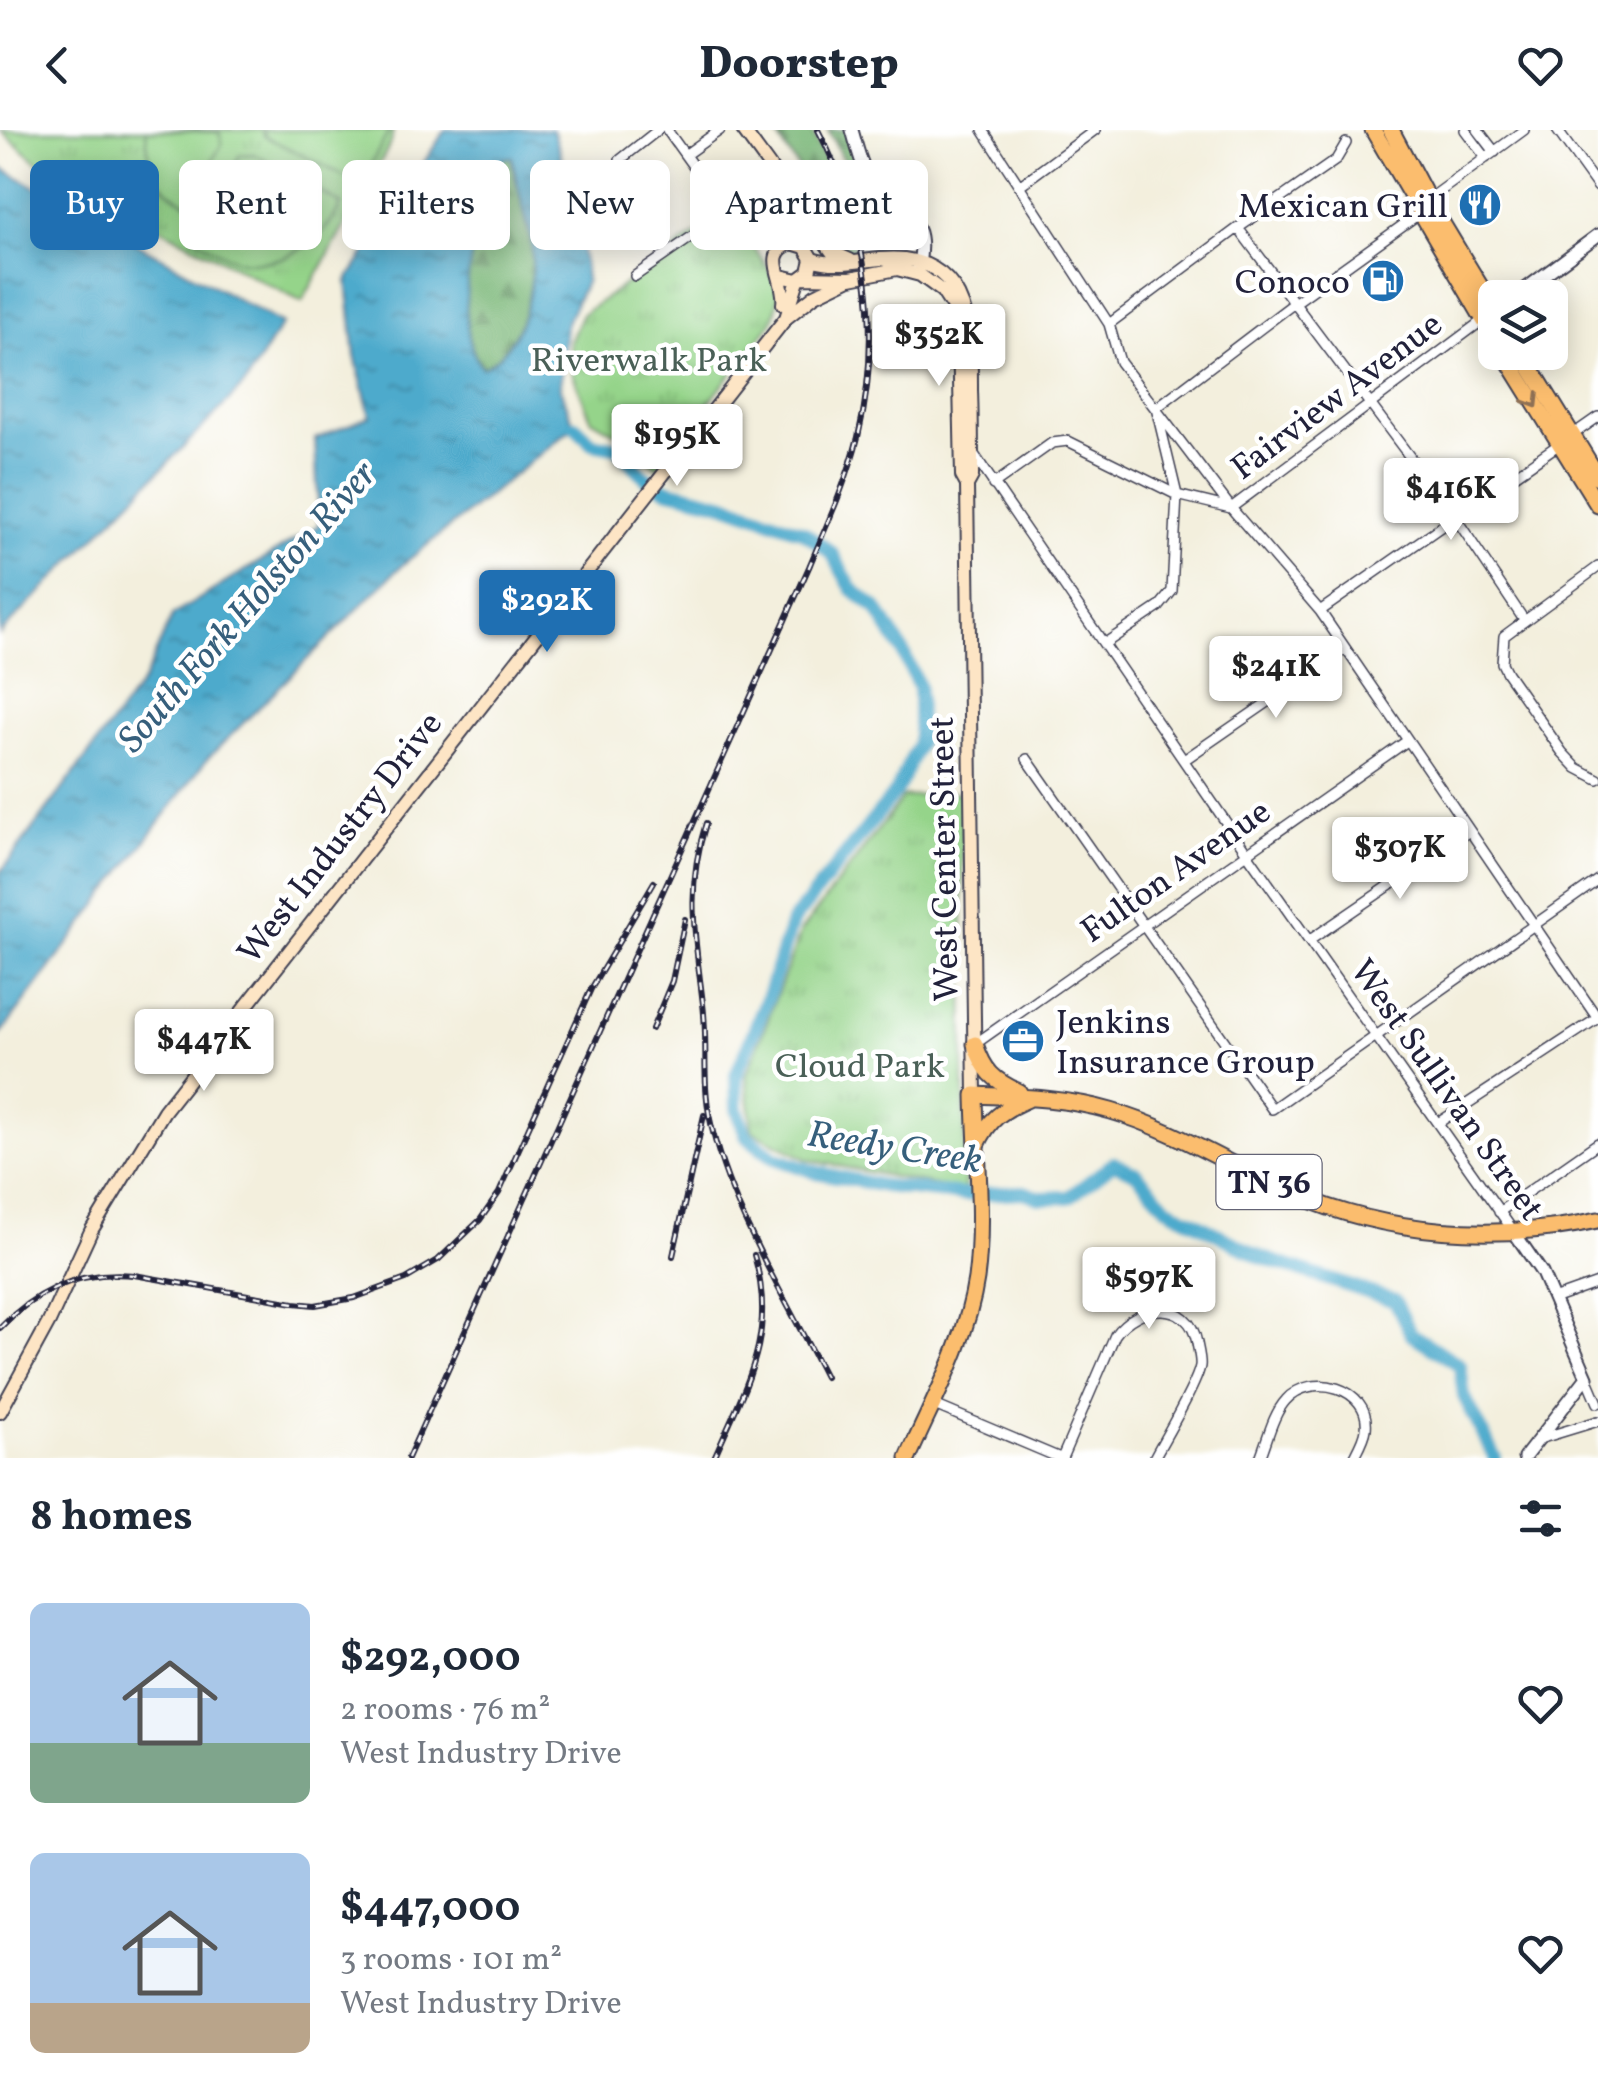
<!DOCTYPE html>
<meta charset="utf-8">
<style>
:root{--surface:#fff;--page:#f6f6f7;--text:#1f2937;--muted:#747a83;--accent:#1f6fb2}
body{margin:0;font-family:Vollkorn,serif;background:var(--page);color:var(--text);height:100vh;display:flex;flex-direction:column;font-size:38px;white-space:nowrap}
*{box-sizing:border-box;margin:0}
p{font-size:32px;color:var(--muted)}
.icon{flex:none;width:55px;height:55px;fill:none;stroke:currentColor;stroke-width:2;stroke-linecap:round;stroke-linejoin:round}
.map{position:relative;height:1328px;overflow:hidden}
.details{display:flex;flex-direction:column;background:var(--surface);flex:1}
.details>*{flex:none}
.guide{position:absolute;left:30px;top:30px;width:1000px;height:90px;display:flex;gap:20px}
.tools{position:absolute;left:1478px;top:150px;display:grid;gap:20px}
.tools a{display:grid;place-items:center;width:90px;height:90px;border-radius:15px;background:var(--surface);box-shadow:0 5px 25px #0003;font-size:50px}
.price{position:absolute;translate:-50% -85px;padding:0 22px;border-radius:10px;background:#fff;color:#222;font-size:32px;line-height:65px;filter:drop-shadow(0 2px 5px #0008)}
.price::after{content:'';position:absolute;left:50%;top:60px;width:30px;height:22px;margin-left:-15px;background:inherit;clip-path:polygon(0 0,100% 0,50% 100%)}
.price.selected{background:var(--accent);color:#fff}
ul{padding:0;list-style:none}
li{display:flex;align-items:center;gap:30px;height:250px;padding:0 30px}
li span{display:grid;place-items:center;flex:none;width:280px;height:200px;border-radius:15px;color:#555}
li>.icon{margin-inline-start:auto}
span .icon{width:120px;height:120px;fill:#fffc;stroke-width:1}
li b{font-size:42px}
h2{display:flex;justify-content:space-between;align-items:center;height:120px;padding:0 30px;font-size:42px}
.pill{padding:0 35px;border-radius:15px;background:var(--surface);box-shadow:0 5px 25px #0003;font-size:35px;line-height:90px}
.pill.selected{background:var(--accent);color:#fff}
header{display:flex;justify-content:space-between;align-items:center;height:130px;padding:0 30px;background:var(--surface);font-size:45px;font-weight:800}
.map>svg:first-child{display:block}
.grass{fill:url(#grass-tufts);stroke:#5c7b62;stroke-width:2.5}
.forest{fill:url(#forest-firs);stroke:#4d6c58;stroke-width:2.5}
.pitch{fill:#95d48a;stroke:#5c7b62;stroke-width:2.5}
.water{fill:url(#water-ripples);stroke:#386684;stroke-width:2.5;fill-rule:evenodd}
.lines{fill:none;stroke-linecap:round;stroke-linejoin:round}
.river{stroke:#4eaacc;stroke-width:14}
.minor-casing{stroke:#414153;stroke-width:12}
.tertiary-casing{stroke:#414153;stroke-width:15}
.secondary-casing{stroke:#414153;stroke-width:16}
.primary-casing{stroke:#414153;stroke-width:19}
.trunk-casing{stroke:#414153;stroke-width:19}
.minor{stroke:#fff;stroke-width:9}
.tertiary{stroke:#fff;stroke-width:11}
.secondary{stroke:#fde5c5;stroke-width:12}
.primary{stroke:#fbbd6e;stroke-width:15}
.trunk{stroke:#fbbd6e;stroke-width:15}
.rail-casing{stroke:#22223b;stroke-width:6}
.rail{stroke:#fff;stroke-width:2.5;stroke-dasharray:8;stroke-linecap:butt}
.oneway{stroke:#8e7054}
.labels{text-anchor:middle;stroke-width:9;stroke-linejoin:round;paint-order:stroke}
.shield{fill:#fff;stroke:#646476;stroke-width:2.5}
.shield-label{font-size:32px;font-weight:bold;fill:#22223b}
.poi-label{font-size:35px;fill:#22223b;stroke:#fff;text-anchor:end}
.park-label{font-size:35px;fill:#4a6057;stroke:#fff}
.street-label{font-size:35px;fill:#22223b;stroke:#fff}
.water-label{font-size:38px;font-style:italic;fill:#365f7c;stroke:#fff}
</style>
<header><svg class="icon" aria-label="back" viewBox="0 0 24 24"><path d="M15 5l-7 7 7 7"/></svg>Doorstep<svg class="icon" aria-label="heart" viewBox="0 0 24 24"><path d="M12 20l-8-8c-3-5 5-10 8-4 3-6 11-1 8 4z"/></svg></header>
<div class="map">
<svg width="1598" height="1328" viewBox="0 0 1598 1328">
<defs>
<pattern id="grass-tufts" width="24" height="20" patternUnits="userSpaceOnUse" patternTransform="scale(2.5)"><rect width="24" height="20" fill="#95d48a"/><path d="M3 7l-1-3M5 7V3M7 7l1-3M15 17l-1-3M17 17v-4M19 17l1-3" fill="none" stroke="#80b678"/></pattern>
<pattern id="forest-firs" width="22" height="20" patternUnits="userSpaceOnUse" patternTransform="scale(2.5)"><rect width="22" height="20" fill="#78b676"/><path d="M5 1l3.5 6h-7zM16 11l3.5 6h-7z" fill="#629462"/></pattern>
<pattern id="water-ripples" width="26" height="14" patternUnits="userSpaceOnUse" patternTransform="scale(2.5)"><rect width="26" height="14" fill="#4eaacc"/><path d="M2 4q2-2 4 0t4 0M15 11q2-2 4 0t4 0" fill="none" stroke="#408aa7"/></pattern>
</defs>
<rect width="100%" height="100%" fill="#fff"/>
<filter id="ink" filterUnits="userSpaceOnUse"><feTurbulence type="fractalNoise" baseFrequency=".01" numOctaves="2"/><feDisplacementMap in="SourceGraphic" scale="20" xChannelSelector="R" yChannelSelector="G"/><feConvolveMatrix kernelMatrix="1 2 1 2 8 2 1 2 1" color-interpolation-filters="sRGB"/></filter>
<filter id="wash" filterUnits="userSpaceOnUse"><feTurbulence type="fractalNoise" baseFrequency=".0048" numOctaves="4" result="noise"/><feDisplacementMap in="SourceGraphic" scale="40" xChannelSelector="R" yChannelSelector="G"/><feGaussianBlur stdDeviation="2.25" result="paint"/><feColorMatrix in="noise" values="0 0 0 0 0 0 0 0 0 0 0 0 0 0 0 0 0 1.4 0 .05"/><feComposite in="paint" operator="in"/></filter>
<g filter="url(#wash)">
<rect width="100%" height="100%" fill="#f3efdd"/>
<path class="grass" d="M0 0H393L391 13 302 172 43 37Z
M726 83C739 101 775 139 778 160 780 171 775 183 772 193L657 337 622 307 591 289 572 242 570 212 581 185Z
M962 662 965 1061 808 1030 752 1001 746 946 801 801 903 667Z"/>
<path class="forest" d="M773 0H811L827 33 859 130 842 129 820 96 826 79Z
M828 0H852L875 57 888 120 871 119 845 34Z
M511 26C516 55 526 82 531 111 537 153 523 218 482 238 446 186 477 79 504 28Z"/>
<path class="pitch" d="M146 0 219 2 222 14 188 73C156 59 147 33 146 0Z
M263 0H390L360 54 264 6Z
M254 24 341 74C327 107 289 134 252 132 231 132 211 117 193 107L240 25Z"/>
<path class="water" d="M445 0H553L576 73 586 150 566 194 560 258 575 296 401 436 207 629 0 905V743L143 551 173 485 319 395 315 309 370 286 355 226 347 151ZM512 27C516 56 526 83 531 112 537 153 523 219 482 238 447 189 478 76 504 28Z
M0 37 282 194 246 253 0 504Z"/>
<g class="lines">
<path class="river" d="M575 296 592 313 618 318 646 348 666 359 726 374 804 402 832 423 852 459 877 479 902 520 919 557V612L897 660 792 792 768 866 736 945 737 979 746 1006 774 1028 815 1042 883 1056 964 1065 1024 1062 1040 1068 1069 1067 1114 1033 1136 1043 1167 1077 1260 1127 1395 1171 1411 1204 1460 1235 1464 1266 1495 1328"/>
</g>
</g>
<g filter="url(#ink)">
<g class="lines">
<g class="minor-casing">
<path id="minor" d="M667 0 743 106
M983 0 1109 194 1120 232 1231 378 1320 481 1598 889
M1465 0 1486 28
M1478 0 1495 22
M1557 0 1598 57
M685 25 720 0
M620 30 658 0
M1019 56 1095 0
M1428 70 1524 0
M1238 98 1455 387 1524 490
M635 146 726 83
M1109 194 1238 98 1336 30 1346 13
M973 323 1247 723 1514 1102
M993 355 1052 313 1068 311 1177 365 1231 378 1483 190
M1598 437 1504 506 1502 533 1507 543 1562 622 1577 638 1598 649
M1320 481 1598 287
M1104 514 1159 477 1172 461 1177 365 1156 278 1293 174 1420 83
M1027 629 1272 979 1598 750
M1184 630 1345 519
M1310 810 1468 702
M975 914 1407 611
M1438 993 1598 888
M1499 1082 1598 1013
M1553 1169 1598 1153
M1587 1247 1598 1273
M932 1274 1060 1328
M1539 1309 1598 1291
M1062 1328 1115 1205C1137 1174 1189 1167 1197 1213 1198 1219 1201 1230 1200 1236 1197 1254 1164 1309 1154 1328
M1260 1328C1267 1311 1273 1284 1286 1270 1311 1241 1371 1258 1366 1299 1365 1308 1358 1320 1354 1328"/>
</g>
<g class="tertiary-casing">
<path id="tertiary" d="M852 0C857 18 862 38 872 53 897 89 931 80 918 139
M1513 168 1598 105
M1514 1102 1542 1143 1587 1247 1524 1328"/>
</g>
<g class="secondary-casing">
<path id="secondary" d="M743 0 832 122 850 130
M787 114 791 93 790 68
M812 129C844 140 872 125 904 129 973 138 971 207 971 260 972 288 972 317 972 346L967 355 975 965
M781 146 798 150 809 142 812 129 805 117 792 113C760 124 787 150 783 174
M804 147 851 148 897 139 920 145 942 161 955 181 959 203 962 346 967 355
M786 188 815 165 848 149
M0 1282 49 1192 91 1101 164 981 775 202 786 188 798 150"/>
</g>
<g class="primary-casing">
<path id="primary" d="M975 914C984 941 993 950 1019 962
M977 1015C989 989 1002 980 1028 969
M908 1328C933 1271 967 1211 976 1149 984 1089 976 1025 975 965 1021 967 1067 968 1111 981 1174 999 1232 1037 1292 1063 1388 1105 1496 1112 1598 1090"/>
</g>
<g class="trunk-casing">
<path id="trunk" d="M1373 0 1495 209
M1391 0 1428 70 1495 181
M1503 222 1598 375
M1521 222 1598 347"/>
</g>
<use href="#minor" class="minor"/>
<use href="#tertiary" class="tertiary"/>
<use href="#secondary" class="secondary"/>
<use href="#primary" class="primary"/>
<use href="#trunk" class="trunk"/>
<g class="rail-casing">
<path id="rail" d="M706 693C685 760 695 806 703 874 708 912 702 951 710 989 727 1074 786 1169 825 1247
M652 899 672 851 685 789
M673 1126 704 985
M0 1198C36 1160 81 1140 134 1145L294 1173 315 1175 354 1168 406 1149 438 1130 480 1090 499 1063 591 859 654 752
M408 1328 809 437C827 394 847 352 858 307 883 202 868 95 818 0
M714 1328C745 1256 778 1206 754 1125"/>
</g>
<use href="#rail" class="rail"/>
</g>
<defs><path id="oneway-chevron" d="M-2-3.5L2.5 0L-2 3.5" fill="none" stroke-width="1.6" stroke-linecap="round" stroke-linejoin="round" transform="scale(2.5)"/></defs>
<use class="oneway" href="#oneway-chevron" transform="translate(1533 271) rotate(58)"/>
</g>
<defs>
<g id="restaurant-disc" transform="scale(2.25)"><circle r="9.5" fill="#1f6fb2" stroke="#fff"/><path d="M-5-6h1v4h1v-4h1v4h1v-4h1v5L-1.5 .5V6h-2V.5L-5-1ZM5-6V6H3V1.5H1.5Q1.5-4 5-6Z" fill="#fff"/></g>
<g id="fuel-disc" transform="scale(2.25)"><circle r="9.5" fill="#1f6fb2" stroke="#fff"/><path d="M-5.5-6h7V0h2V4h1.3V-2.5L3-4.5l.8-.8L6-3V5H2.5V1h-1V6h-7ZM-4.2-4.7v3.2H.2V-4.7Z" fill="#fff"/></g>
<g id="office-disc" transform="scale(2.25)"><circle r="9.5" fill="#1f6fb2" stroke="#fff"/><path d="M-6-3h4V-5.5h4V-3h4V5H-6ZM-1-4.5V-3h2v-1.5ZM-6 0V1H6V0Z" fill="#fff"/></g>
</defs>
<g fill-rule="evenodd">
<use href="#restaurant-disc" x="1480" y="75"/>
<use href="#fuel-disc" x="1383" y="151"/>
<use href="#office-disc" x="1023" y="911"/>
</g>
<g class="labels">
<rect class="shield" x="1216.5" y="1025" width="105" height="54" rx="8"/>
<g class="shield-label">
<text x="1269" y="1063">TN 36</text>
</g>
<g class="poi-label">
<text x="1448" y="87">Mexican Grill</text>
<text x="1350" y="163">Conoco</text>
<text x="1056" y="903" text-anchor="start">Jenkins<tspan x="1056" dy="40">Insurance Group</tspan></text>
</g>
<g class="park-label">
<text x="649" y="241">Riverwalk Park</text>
<text x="860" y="947">Cloud Park</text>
</g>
<g class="street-label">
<text transform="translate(1336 265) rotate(-37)" y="12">Fairview Avenue</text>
<text transform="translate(339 707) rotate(-52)" y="12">West Industry Drive</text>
<text transform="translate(943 729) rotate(-91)" y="12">West Center Street</text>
<text transform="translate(1175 740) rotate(-35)" y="12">Fulton Avenue</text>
<text transform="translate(1448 959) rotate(55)" y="12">West Sullivan Street</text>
</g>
<g class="water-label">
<text transform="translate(246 476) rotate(-49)" y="13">South Fork Holston River</text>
<text transform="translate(895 1016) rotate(9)" y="13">Reedy Creek</text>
</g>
</g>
</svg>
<div class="tools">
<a><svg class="icon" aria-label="layers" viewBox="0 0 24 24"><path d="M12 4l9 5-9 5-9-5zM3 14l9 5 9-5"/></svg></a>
</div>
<b class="price" style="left:939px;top:259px">$352K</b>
<b class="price" style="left:677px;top:359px">$195K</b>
<b class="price" style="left:1451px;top:413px">$416K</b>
<b class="price selected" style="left:547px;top:525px">$292K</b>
<b class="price" style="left:1276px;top:591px">$241K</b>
<b class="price" style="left:1400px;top:772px">$307K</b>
<b class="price" style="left:204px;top:964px">$447K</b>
<b class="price" style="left:1149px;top:1202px">$597K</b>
<div class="guide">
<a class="pill selected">Buy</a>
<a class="pill">Rent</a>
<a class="pill">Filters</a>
<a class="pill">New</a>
<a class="pill">Apartment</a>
</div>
</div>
<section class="details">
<h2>8 homes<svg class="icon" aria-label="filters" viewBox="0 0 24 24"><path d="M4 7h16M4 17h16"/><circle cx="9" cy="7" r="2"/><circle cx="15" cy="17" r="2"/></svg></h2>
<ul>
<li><span style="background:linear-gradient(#a9c7e8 70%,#7fa58c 0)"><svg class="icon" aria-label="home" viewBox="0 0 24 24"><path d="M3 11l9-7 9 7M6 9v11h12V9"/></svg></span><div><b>$292,000</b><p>2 rooms · 76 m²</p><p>West Industry Drive</p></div><svg class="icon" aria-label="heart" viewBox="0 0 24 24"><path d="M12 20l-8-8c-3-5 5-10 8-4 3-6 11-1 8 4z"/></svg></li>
<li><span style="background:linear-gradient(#a9c7e8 75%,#b9a48a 0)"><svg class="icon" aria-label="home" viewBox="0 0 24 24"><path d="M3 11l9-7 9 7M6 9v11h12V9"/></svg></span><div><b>$447,000</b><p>3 rooms · 101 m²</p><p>West Industry Drive</p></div><svg class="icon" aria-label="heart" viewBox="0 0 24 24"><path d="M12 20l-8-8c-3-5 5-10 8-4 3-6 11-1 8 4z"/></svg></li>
</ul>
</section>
